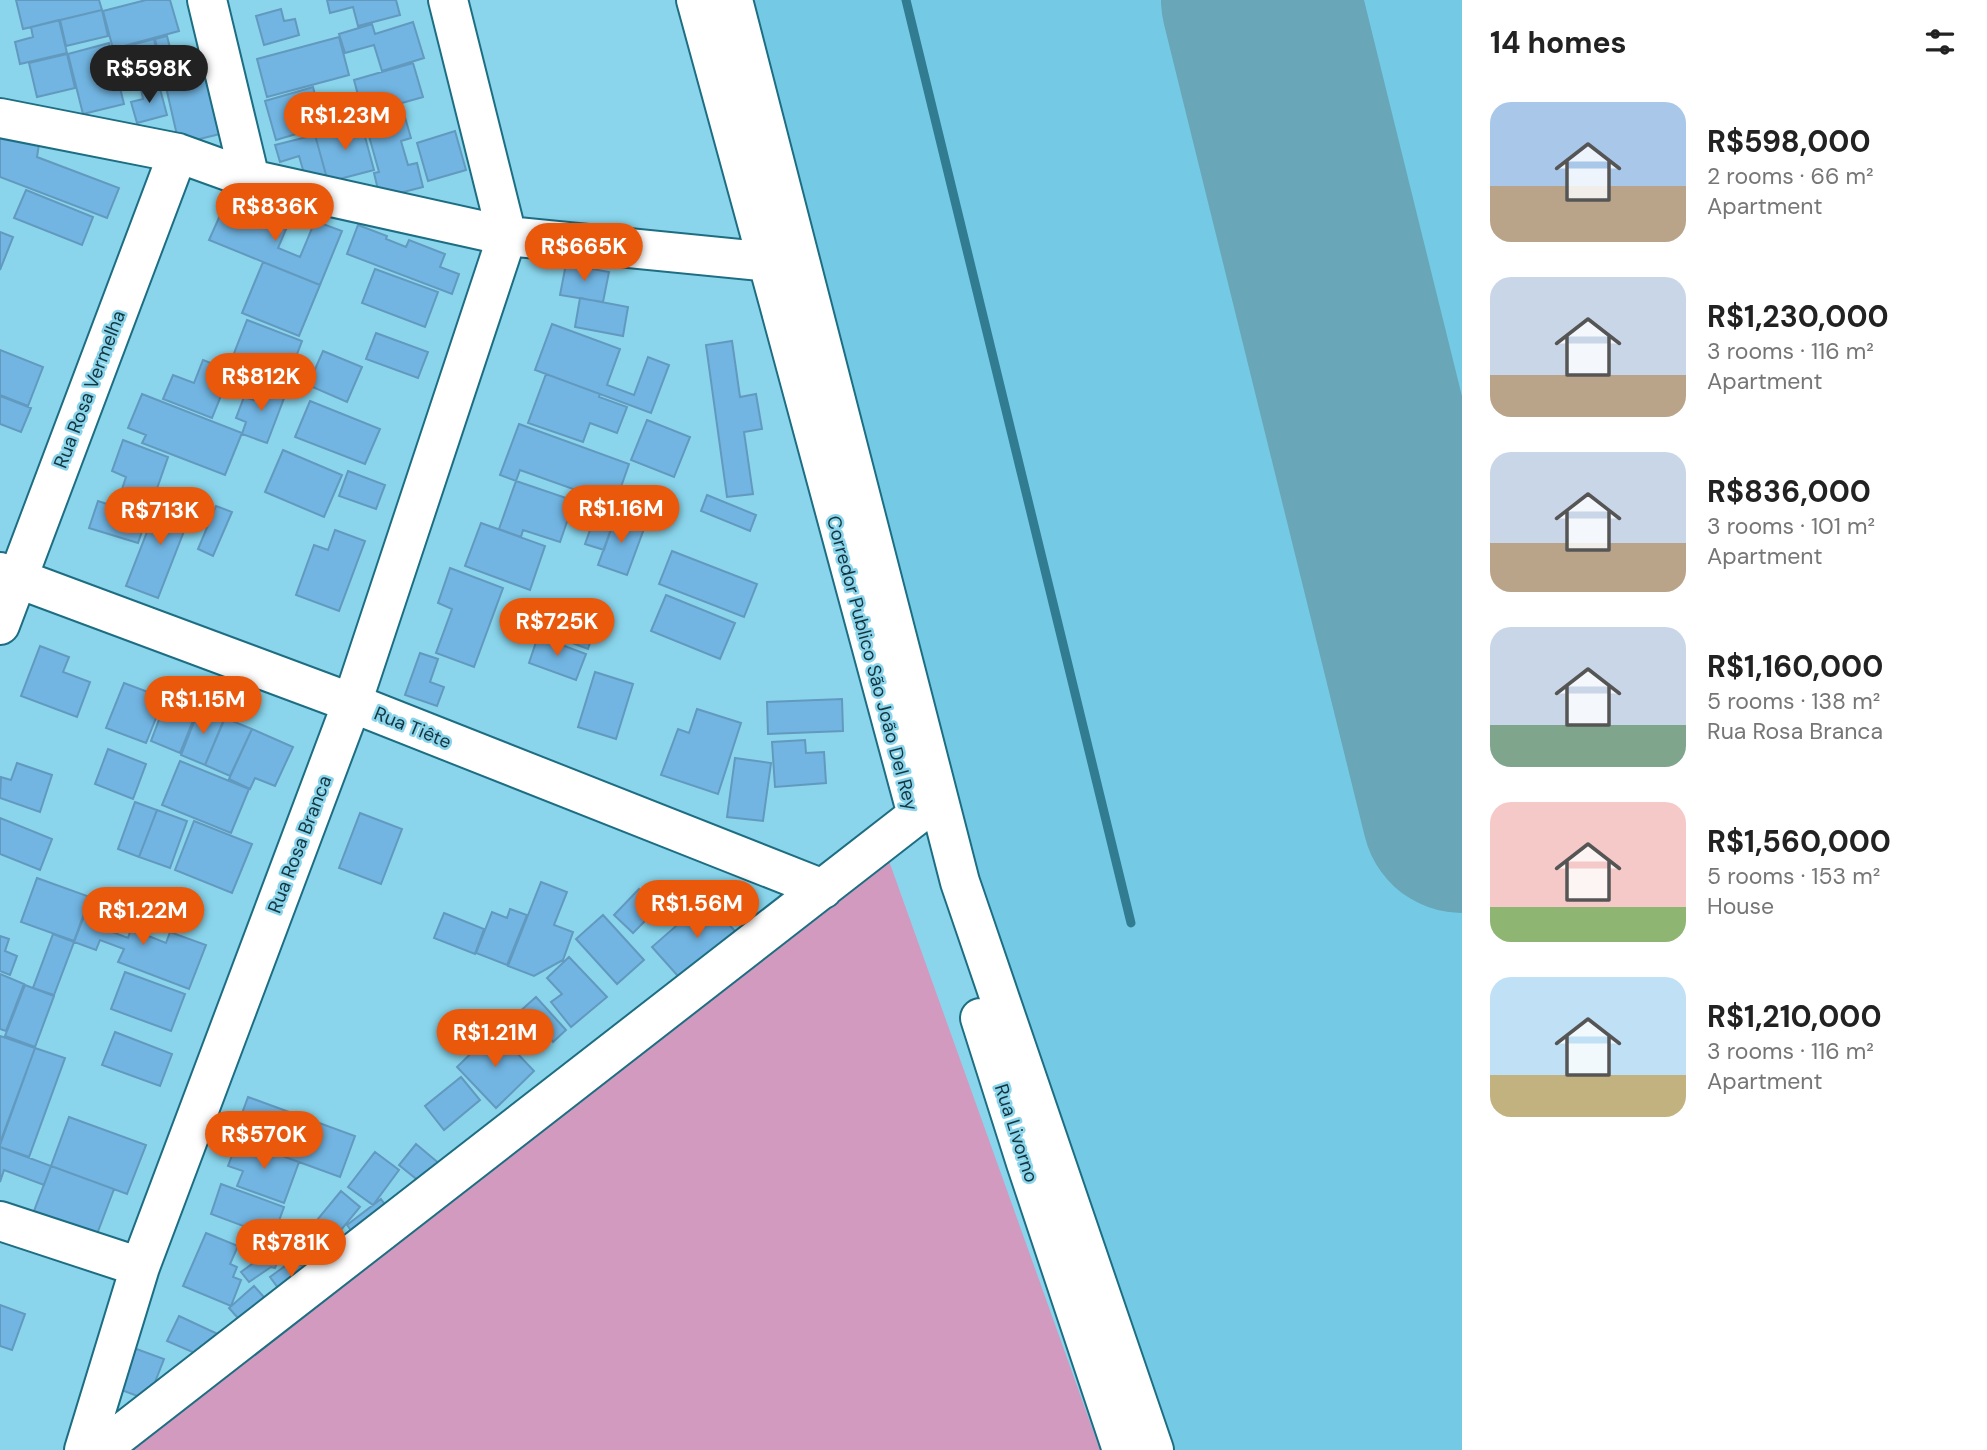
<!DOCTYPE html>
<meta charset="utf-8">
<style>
:root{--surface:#fff;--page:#f2f2f2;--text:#222;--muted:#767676;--accent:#ea580c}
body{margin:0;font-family:"DM Sans",sans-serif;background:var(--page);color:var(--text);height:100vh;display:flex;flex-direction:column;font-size:26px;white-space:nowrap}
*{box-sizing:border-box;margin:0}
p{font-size:23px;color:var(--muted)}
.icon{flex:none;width:38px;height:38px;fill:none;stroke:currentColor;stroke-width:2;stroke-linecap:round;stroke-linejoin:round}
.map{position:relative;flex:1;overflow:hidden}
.panel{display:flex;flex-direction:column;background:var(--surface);width:525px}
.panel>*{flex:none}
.price{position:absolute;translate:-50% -60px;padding:0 16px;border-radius:24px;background:var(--accent);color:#fff;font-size:23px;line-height:46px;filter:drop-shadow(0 2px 4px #0008)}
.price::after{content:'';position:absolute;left:50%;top:42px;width:21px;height:16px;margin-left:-10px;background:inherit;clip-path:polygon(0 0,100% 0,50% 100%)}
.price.on{background:#222;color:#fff}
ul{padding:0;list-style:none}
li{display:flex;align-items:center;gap:21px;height:175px;padding:0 28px}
li span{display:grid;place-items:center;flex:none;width:196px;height:140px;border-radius:21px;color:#555}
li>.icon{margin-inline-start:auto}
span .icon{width:84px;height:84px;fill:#fffc;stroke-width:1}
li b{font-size:30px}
h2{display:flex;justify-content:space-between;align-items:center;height:84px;padding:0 28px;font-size:30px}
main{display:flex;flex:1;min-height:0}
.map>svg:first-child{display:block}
.built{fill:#74cae5}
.green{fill:#d29abf}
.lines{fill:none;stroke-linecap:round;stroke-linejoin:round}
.stream{stroke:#317c91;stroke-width:9}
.runway{stroke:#68a6b8;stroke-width:200}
.building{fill:#72b5e2;stroke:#6299be;stroke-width:2}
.minor-casing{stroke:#1d6e83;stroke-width:42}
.minor{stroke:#fff;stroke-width:38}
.labels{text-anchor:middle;stroke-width:5;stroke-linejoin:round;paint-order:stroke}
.street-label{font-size:19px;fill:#16363f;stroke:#8ad5ec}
</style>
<main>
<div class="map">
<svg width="1462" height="1450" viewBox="0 0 1462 1450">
<rect width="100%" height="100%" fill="#8ad5ec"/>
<path class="built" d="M718 0H1462V1450H1142Z"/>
<path class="green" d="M884 847 1100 1450H93Z"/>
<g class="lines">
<path class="stream" d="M906 0 1131 923"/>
<path class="runway" d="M1261 0 1462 813"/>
</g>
<path class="building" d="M16 0H99L102 10 23 29Z
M146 0H170L179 31 113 49 103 11Z
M327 0H396L400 15 358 26 353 7 330 13Z
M281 9 284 21 295 19 299 35 264 45 256 16Z
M102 10 108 36 66 46 60 20Z
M59 20 67 53 20 64 15 42 33 37 31 27Z
M413 22 424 58 382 71 374 45 345 53 339 34 372 24 375 34Z
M167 36 175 67 203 60 220 134 179 144 155 39Z
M339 37 349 75 267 97 257 59Z
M154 39 160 66 119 76 112 50Z
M109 43 124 104 83 114 68 54Z
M67 54 75 88 37 97 29 63Z
M413 63 423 97 363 114 354 80Z
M159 85 167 115 137 123 131 102 143 99 141 89Z
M313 87 323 126 276 140 265 101Z
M402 107 411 138 401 141 408 165 417 163 423 187 380 198 374 173 379 172 367 129 377 126 373 115Z
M361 122 374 170 328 182 315 135Z
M455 131 466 170 428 181 417 143Z
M315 135 328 182 305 177 299 156 280 162 275 145Z
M0 137 39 144 37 157 119 188 107 218 0 177Z
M26 190 93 217 82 245 14 218Z
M226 202 287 227 278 248 300 257 315 221 342 231 320 285 209 240Z
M358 225 387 236 386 239 406 247 409 240 445 254 440 267 459 274 452 294 347 254Z
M0 232 13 237 0 270Z
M263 262 320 285 299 336 242 313Z
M566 264 609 272 603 302 560 295Z
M375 269 438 292 425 327 362 303Z
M580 298 628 307 623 336 575 327Z
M247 320 302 341 286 383 231 361Z
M552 324 620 349 607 385 634 395 648 357 669 365 651 413 535 370Z
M376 333 428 352 418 378 366 359Z
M732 341 740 397 756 394 762 429 744 432 753 494 727 497 706 345Z
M0 350 43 367 28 406 0 395Z
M323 351 362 367 347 402 308 385Z
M203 360 231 371 212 418 163 399 173 375 194 383Z
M546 374 600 394 599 397 627 407 617 433 590 423 583 442 528 423Z
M261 383 286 393 267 443 242 434 246 422 236 418 244 397 254 400Z
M142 394 242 433 225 475 142 443 146 435 128 428Z
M0 396 31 408 21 432 0 424Z
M310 401 380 429 365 464 295 437Z
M647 420 690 437 674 477 631 460Z
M519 424 629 464 615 504 520 470 516 481 500 475Z
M123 440 168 457 138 543 89 528 98 501 116 507 126 477 112 471Z
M283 450 342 475 324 517 265 492Z
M348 471 385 485 376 509 339 496Z
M516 481 616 515 604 550 585 544 591 527 568 519 560 542 523 530 521 537 499 529Z
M707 495 756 515 750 531 701 511Z
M161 496 193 508 158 598 126 586Z
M216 506 232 512 213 556 198 549Z
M616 515 645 526 627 575 598 565Z
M481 523 545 546 530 590 465 566Z
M335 530 365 541 339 611 296 595 314 545 328 550Z
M672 551 757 584 744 617 659 584Z
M450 568 503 588 474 667 436 653 452 609 438 603Z
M666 595 735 623 720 659 651 631Z
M550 606 597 622 588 649 540 631Z
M538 636 586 654 576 680 529 663Z
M40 646 69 657 63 672 90 682 77 717 21 696Z
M420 653 438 659 430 682 444 687 437 706 405 695Z
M595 672 633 684 616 739 578 727Z
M124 683 164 698 146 743 106 728Z
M168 696 198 708 180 753 151 741Z
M842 699 843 731 768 734 767 702Z
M200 707 225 717 205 765 181 755Z
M697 709 741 723 718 794 661 775 678 729 689 733Z
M225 718 252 729 230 776 205 765Z
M252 729 293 747 275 786 255 778 250 789 229 779Z
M805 740 806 753 824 752 826 783 775 787 772 742Z
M108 749 146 764 133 799 95 784Z
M735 758 771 763 763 821 727 817Z
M180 761 249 789 231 833 162 805Z
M17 763 52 775 40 812 0 798 1 777 11 780Z
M135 802 157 810 139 857 118 849Z
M157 810 187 821 170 868 139 857Z
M360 813 402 829 381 884 339 868Z
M0 818 52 839 40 870 0 854Z
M194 821 252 844 232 893 175 870Z
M37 878 90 897 74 941 21 922Z
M541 882 567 892 554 925 573 932 563 960 534 976 508 966Z
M639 889 658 908 633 933 614 915Z
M92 896 114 904 104 929 128 938 131 929 166 943 170 932 206 945 189 989 118 962 124 949 100 940 96 950 74 942Z
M702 898 731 908 726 921 740 937 686 985 652 947 699 906Z
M510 909 527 915 507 965 476 953 492 912 507 918Z
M444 913 484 929 475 954 434 938Z
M603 915 644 960 617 984 576 939Z
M53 934 74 942 54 995 33 988Z
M0 936 9 939 5 951 17 956 10 975 0 971Z
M569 957 607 997 571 1027 551 1002 562 994 547 978Z
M125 972 185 994 171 1031 111 1009Z
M0 974 24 984 6 1031 0 1029Z
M25 985 54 996 35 1047 5 1036Z
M536 997 566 1030 553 1042 540 1027 515 1049 499 1030Z
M495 1030 534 1071 496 1108 457 1067Z
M115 1032 172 1054 160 1086 102 1065Z
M0 1036 35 1048 1 1140H0Z
M35 1048 65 1058 29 1157 0 1147V1145Z
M461 1077 480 1100 444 1130 425 1106Z
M248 1097 355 1136 340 1177 233 1138Z
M69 1117 146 1145 127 1194 51 1166Z
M238 1140 299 1162 284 1203 237 1186 243 1171 228 1166Z
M416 1144 447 1170 430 1190 399 1165Z
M0 1147 51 1166 44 1185 4 1170 0 1182Z
M375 1152 399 1170 373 1205 348 1187Z
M51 1166 114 1189 97 1234 34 1211Z
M221 1184 284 1207 273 1237 211 1214Z
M341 1191 360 1207 336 1236 317 1220Z
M381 1199 393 1216 359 1241 347 1225Z
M313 1224 332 1243 309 1265 291 1245Z
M206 1233 238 1246 230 1264 237 1267 233 1277 241 1280 231 1306 183 1286Z
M253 1242 281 1252 275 1268 271 1267 249 1282 241 1272 256 1261 247 1258Z
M296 1258 313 1281 287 1300 270 1277Z
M254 1286 271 1305 246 1327 229 1308Z
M0 1305 25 1314 12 1350 0 1346Z
M179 1316 222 1336 211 1360 167 1341Z
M131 1347 164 1359 148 1400 116 1388Z"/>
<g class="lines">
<g class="minor-casing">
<path id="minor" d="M207 0 250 179
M733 0 960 882 1154 1450
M0 118 178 153 250 179 507 236 770 262
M0 572 352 703 823 889
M0 625 178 153
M980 1018 1026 1163 1122 1450
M0 1221 140 1267
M84 1450 140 1267 352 703 507 236 448 0
M100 1450 917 815C842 544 772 271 696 0"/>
</g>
<use href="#minor" class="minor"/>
</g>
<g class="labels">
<g class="street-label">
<text transform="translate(89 389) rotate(-69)" y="7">Rua Rosa Vermelha</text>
<text transform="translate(873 663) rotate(75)" y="7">Corredor Publico São João Del Rey</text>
<text transform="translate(413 727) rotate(22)" y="7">Rua Tiête</text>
<text transform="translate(299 844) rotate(-69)" y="7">Rua Rosa Branca</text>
<text transform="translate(1017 1133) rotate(72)" y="7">Rua Livorno</text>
</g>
</g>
</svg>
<b class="price on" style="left:149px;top:105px">R$598K</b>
<b class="price" style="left:345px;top:152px">R$1.23M</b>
<b class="price" style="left:275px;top:243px">R$836K</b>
<b class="price" style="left:584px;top:283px">R$665K</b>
<b class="price" style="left:261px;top:413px">R$812K</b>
<b class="price" style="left:621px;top:545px">R$1.16M</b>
<b class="price" style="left:160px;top:547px">R$713K</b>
<b class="price" style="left:557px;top:658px">R$725K</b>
<b class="price" style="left:203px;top:736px">R$1.15M</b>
<b class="price" style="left:697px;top:940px">R$1.56M</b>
<b class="price" style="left:143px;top:947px">R$1.22M</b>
<b class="price" style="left:495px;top:1069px">R$1.21M</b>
<b class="price" style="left:264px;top:1171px">R$570K</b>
<b class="price" style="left:291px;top:1279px">R$781K</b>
</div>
<section class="panel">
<h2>14 homes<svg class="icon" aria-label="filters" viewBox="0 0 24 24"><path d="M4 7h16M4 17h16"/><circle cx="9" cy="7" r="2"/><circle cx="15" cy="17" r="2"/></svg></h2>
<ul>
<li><span style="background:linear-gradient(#a9c7e8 60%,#b9a48a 0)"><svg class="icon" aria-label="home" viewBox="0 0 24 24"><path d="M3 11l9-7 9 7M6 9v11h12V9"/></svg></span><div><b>R$598,000</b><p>2 rooms · 66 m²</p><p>Apartment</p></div></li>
<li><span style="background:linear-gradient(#c9d6e8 70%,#b9a48a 0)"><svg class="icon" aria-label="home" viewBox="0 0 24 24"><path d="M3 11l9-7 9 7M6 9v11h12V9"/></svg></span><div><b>R$1,230,000</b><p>3 rooms · 116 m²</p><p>Apartment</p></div></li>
<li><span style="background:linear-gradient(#c9d6e8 65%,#b9a48a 0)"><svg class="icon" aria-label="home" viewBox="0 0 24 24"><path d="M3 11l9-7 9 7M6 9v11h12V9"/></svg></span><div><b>R$836,000</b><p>3 rooms · 101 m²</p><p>Apartment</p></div></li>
<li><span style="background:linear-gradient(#c9d6e8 70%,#7fa58c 0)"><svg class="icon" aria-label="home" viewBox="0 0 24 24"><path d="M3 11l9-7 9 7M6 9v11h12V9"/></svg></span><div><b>R$1,160,000</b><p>5 rooms · 138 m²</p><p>Rua Rosa Branca</p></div></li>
<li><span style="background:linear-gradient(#f6c9c9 75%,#8fb573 0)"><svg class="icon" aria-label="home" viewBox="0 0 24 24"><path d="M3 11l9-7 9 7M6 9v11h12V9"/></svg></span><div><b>R$1,560,000</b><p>5 rooms · 153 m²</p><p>House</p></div></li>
<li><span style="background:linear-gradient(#bfe0f5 70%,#c2b280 0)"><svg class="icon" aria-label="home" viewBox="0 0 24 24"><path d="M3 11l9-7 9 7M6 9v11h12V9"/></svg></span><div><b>R$1,210,000</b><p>3 rooms · 116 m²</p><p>Apartment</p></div></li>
</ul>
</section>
</main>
